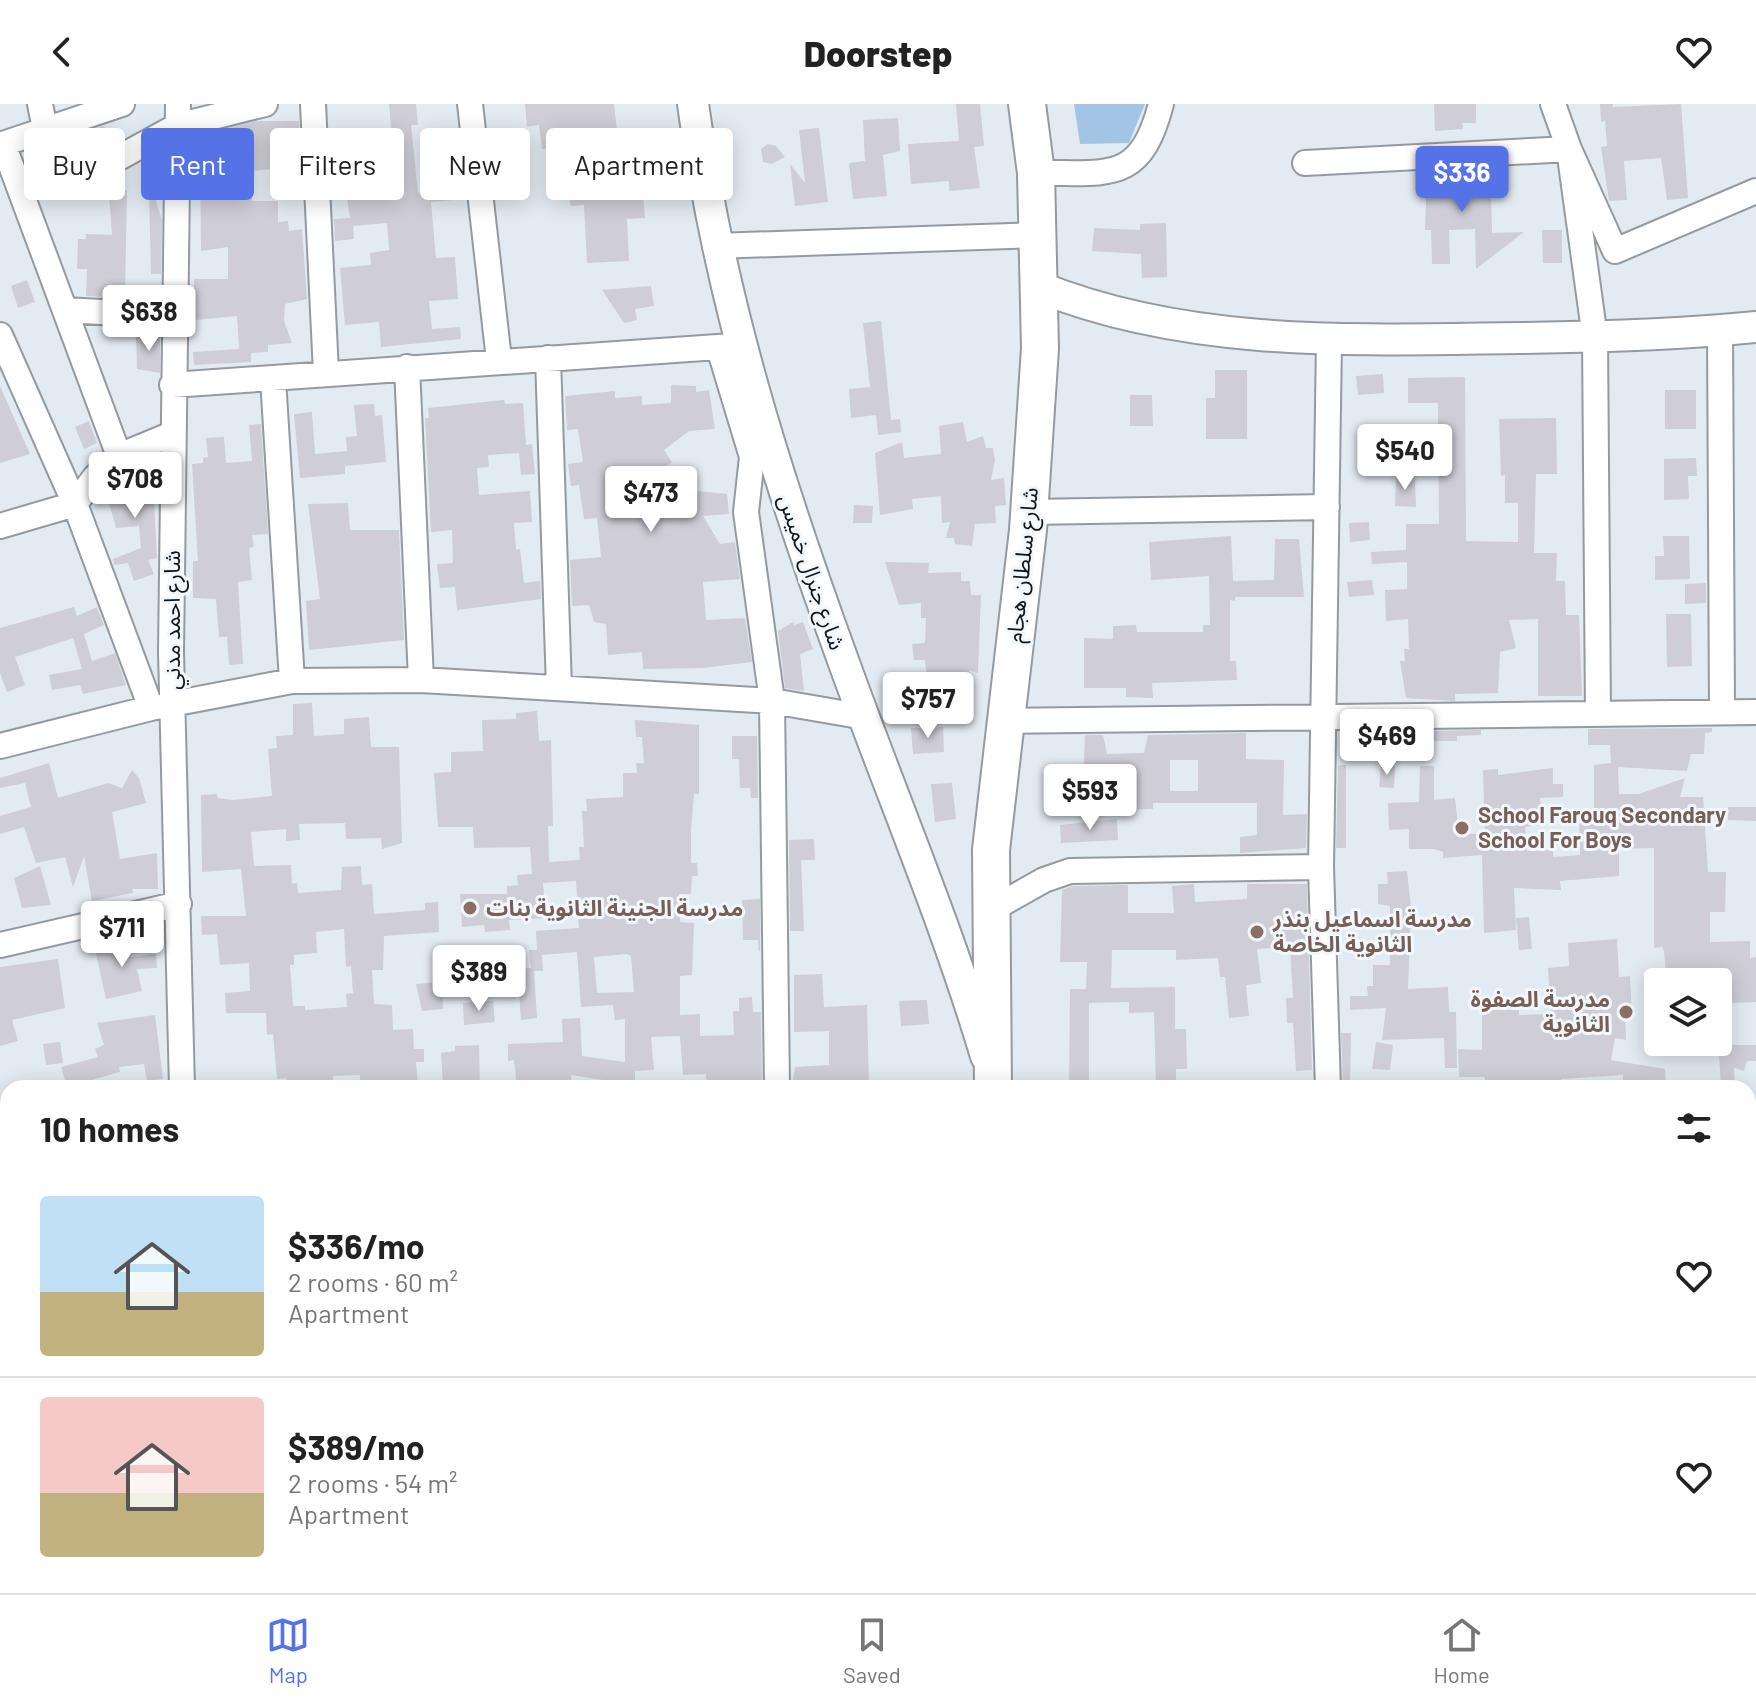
<!DOCTYPE html>
<meta charset="utf-8">
<style>
:root{--surface:#fff;--page:#f2f2f2;--text:#222;--muted:#767676;--line:#e0e0e0;--accent:#5672e7}
body{margin:0;font-family:Barlow,"Noto Sans Arabic",sans-serif;background:var(--page);color:var(--text);height:100vh;display:flex;flex-direction:column;font-size:30px;white-space:nowrap}
*{box-sizing:border-box;margin:0}
p{font-size:26px;color:var(--muted)}
.icon{flex:none;width:44px;height:44px;fill:none;stroke:currentColor;stroke-width:2;stroke-linecap:round;stroke-linejoin:round}
.map{position:relative;flex:1;overflow:hidden}
.sheet{position:absolute;left:0px;top:976px;width:1756px;height:514px;display:flex;flex-direction:column;background:var(--surface);border-radius:24px 24px 0 0;box-shadow:0 4px 20px #0003}
.sheet>*{flex:none}
.hud{position:absolute;left:24px;top:24px;width:800px;height:72px;display:flex;gap:16px}
.tools{position:absolute;left:1644px;top:864px;display:grid;gap:16px}
.tools a{display:grid;place-items:center;width:88px;height:88px;border-radius:8px;background:var(--surface);box-shadow:0 4px 20px #0003;font-size:40px}
.price{position:absolute;translate:-50% -68px;padding:0 18px;border-radius:8px;background:#fff;color:#222;font-size:26px;line-height:52px;filter:drop-shadow(0 2px 4px #0008)}
.price::after{content:'';position:absolute;left:50%;top:48px;width:24px;height:18px;margin-left:-12px;background:inherit;clip-path:polygon(0 0,100% 0,50% 100%)}
.price.active{background:var(--accent);color:#fff}
ul{padding:0;list-style:none}
li{display:flex;align-items:center;gap:24px;height:200px;padding:0 40px}
li+li{border-top:2px solid var(--line)}
li span{display:grid;place-items:center;flex:none;width:224px;height:160px;border-radius:8px;color:#555}
li>.icon{margin-inline-start:auto}
span .icon{width:96px;height:96px;fill:#fffc;stroke-width:1}
li b{font-size:34px}
h2{display:flex;justify-content:space-between;align-items:center;height:96px;padding:0 40px;font-size:34px}
.pill{padding:0 28px;border-radius:8px;background:var(--surface);box-shadow:0 4px 20px #0003;font-size:28px;line-height:72px}
.pill.active{background:var(--accent);color:#fff}
header{display:flex;justify-content:space-between;align-items:center;height:104px;padding:0 40px;background:var(--surface);font-size:36px;font-weight:800}
.tabs{display:flex;justify-content:space-around;align-items:center;height:112px;border-top:2px solid var(--line);background:var(--surface);font-size:22px;color:var(--muted)}
.tabs a{display:grid;justify-items:center;gap:4px}
.tabs .active{color:var(--accent)}
.map>svg:first-child{display:block}
.green{fill:#a3c5e5}
.building{fill:#cfcdd6;fill-rule:evenodd}
.lines{fill:none;stroke-linecap:round;stroke-linejoin:round}
.minor-casing{stroke:#939ba1;stroke-width:28}
.major-casing{stroke:#939ba1;stroke-width:34}
.highway-casing{stroke:#939ba1;stroke-width:40}
.minor{stroke:#fff;stroke-width:24}
.major{stroke:#fff;stroke-width:30}
.highway{stroke:#fff;stroke-width:36}
.education-dot{fill:#8d6e63;stroke:#f1f8fd;stroke-width:3}
.labels{text-anchor:middle;stroke-width:6;stroke-linejoin:round;paint-order:stroke}
.street-label{font-size:22px;fill:#111416;stroke:#f1f8fd}
.education-label{font-size:22px;font-weight:bold;fill:#785e54;stroke:#f1f8fd;text-anchor:start}
</style>
<header><svg class="icon" aria-label="back" viewBox="0 0 24 24"><path d="M15 5l-7 7 7 7"/></svg>Doorstep<svg class="icon" aria-label="heart" viewBox="0 0 24 24"><path d="M12 20l-8-8c-3-5 5-10 8-4 3-6 11-1 8 4z"/></svg></header>
<div class="map">
<svg width="1756" height="1489" viewBox="0 0 1756 1489">
<rect width="100%" height="100%" fill="#e3ebf2"/>
<path class="green" d="M1074 0H1145L1129 39 1080 40Z"/>
<path class="building" d="M389 0H416L418 21H411L418 89 452 82 453 96 431 98 436 154 455 153 458 195 429 197 432 225 460 223 461 235 381 243 379 218 345 221 340 164 371 161 370 149 389 146 387 119 353 122 354 135 335 137 334 115 350 114 339 41 356 38 358 51 393 47Z
M525 0H614L621 60 638 59 643 90 645 114 627 115 629 157 587 159 584 101 571 102 563 72 595 69 594 39 542 45 539 21 527 23Z
M956 0H980L984 42 974 43 980 84 949 87V77L911 80 908 40 959 37Z
M1434 0H1476V19H1462L1463 25 1435 27Z
M1600 0H1613V3L1681 0 1688 94 1667 96 1661 54 1624 57 1627 96 1609 97 1601 43 1607 42 1605 17 1601 18Z
M898 14 900 47 883 51 887 92 853 95 849 59 865 57 863 16Z
M257 17H299L301 62 241 68 235 34 210 36V29Z
M104 22 108 33 71 44 68 34Z
M819 24 828 98 795 102 790 60 805 79 799 26Z
M768 40 776 42 785 53 772 60 763 58 761 45Z
M200 53H209L212 85H252V97H278V118L288 117 289 127 302 125 307 195 285 200 284 217 292 239 268 241V248L251 249V258L194 261 193 248 239 245 237 212 195 216 194 175H228V143L201 147Z
M1479 66 1483 84 1491 83 1492 129 1524 128 1476 165 1475 125 1449 126 1450 160H1432L1431 126H1425L1427 68Z
M127 86 125 194 86 192 87 165H77L78 135H86V130L112 131 109 90Z
M149 88H153L162 116 161 170H151Z
M1166 119 1167 173 1142 174 1141 150 1092 147 1094 124 1140 126V120Z
M1542 126H1562V159H1543Z
M27 176 35 198 18 204 11 182Z
M651 182 654 202 635 205 637 216 624 219 602 186Z
M881 217 891 316 900 315 901 328 878 331 876 311 851 314 849 285 870 283 863 219Z
M160 231V269L137 265 136 232Z
M1215 266H1247V335H1206V294H1215Z
M1383 270 1384 289 1358 291 1356 272Z
M1465 273 1466 437 1518 438V399H1505V371L1501 372 1499 315 1556 314 1557 370H1536L1534 449H1557L1556 477H1565L1566 511H1579L1582 592H1538V515L1509 516 1516 544 1500 548 1498 589 1455 590V597L1406 594 1400 557H1405L1404 545H1409L1408 515 1386 517 1385 486 1407 485V458L1372 460 1371 448 1406 446V420H1439L1438 299H1408V274Z
M671 281 696 282V288L709 286 715 325 689 327 664 346 672 358 624 390 677 385 727 390 729 410 703 412 720 440 735 438 740 475 703 478 706 516 745 514 752 558 702 564 643 565 642 548 608 551 606 520 594 518 589 501 572 502 570 456 601 453 597 414 584 415 579 381 571 382 568 360 583 358 578 325 567 326 565 292 615 287V294L642 292V301L671 299Z
M0 282 30 350 0 359Z
M1665 286H1696V325H1665Z
M1130 291H1152L1153 322H1130Z
M504 296 505 300 523 299 526 341 532 340 535 370 521 371 519 349 488 351 489 363 477 364 479 391 530 387 532 418 514 419 516 446 520 445 524 479 540 477 541 495 457 506 455 483 440 484 437 460 453 459 452 426 431 428 425 314H429L428 304Z
M374 300 375 312 382 311 386 358 345 362V370L300 374 294 310 312 308 315 350 347 347 346 333 357 332 354 301Z
M89 317 97 339 84 345 75 323Z
M963 318 967 338 983 332 986 344H993L995 356 991 376 1004 374 1006 401 995 402 996 419 975 420 972 442 955 440 954 434H946L950 418 942 419 941 392 912 395 913 405 880 411 875 349 902 338 904 354 941 350 939 322Z
M261 320 268 430 252 431 254 443 249 444 252 476 238 478 243 560 229 561 227 533H219L216 495 193 494V457H198L192 360 203 359V354L208 353 206 334 224 333 226 359 252 357 249 321Z
M1696 354 1697 372H1688L1689 395 1664 396V355Z
M145 369 149 380H153L157 454 148 456 154 470 134 477 128 459 114 461 113 455 141 444 139 422 116 424 105 385 117 374Z
M1396 373 1415 374 1416 403 1395 402Z
M348 399 350 426H399L404 536 309 546 306 497 320 495 308 400Z
M854 401 873 402 872 419H853Z
M1369 418 1370 436 1350 438 1349 419Z
M1231 432 1233 477 1274 476 1275 435H1299L1304 493H1235V497L1230 496V557H1236L1237 576 1152 579 1153 594 1126 593V584H1084V534L1113 535V522L1136 521 1137 528H1203V521H1210L1209 472 1151 476 1149 438Z
M1663 432H1689L1690 475 1655 476V452H1664Z
M885 458 929 459 928 469 961 468V477H970L971 491H981L978 569 969 566 970 574 927 572 925 556H914L912 540 925 539 926 514H921V499L899 501Z
M1372 476 1374 491 1349 493 1347 478Z
M1706 479V499L1685 500V480Z
M74 503 77 512 97 503 104 521 84 530 92 557 115 549 126 581 83 590 80 581 52 586 49 571 82 565 73 534 15 553 25 581 7 588 0 569V524Z
M1666 510H1691L1692 562 1667 563Z
M793 518 794 521 803 518 813 545 800 550 804 587 785 584 778 527Z
M312 599 314 632 344 630V615L369 613 371 643H399L402 739 382 745 381 734 346 735 345 719 299 720 300 736 286 737V725L251 728 254 762 291 761 292 780 297 779 298 789 341 786 342 763 361 762 362 781 372 780 374 810 425 806V799L438 798 439 828 384 832 383 866H372L374 900 392 901 393 926 413 925 414 945H424V958H416L418 981 360 984V971L333 972 334 984 286 981V974L277 975 273 930 267 931 266 909H226L225 889 250 887 249 859 220 861 217 830 202 831 201 812H246L241 765 202 768 201 691 217 690 218 694 233 696 272 692 268 645 277 644 276 632 293 631V600ZM344 825 346 863 351 862 353 889 346 890 347 903 305 906V902H293L290 861H294V851L317 849 316 828Z
M537 607 539 637 551 636 553 722H548L549 758 580 756 579 743H584L582 707H587L586 695 623 693V669H637L636 659H644L642 633H636L635 616 699 621V690H694L691 726V759H697L698 772H692L691 790H679L680 818 694 819 692 871 680 872V911L700 910V932L734 931 733 907H739V894L752 893 753 908H761L762 984H707L706 970 683 971 680 932 651 933 654 966 635 967V981L571 971 572 982 517 984 514 956 508 957V940L563 938 562 915 580 914 582 952 625 958V915L615 916 613 901 581 903 577 848 542 851 543 867H534L537 914 521 916 519 889 493 891 491 868 531 864 529 846H537L536 827 579 824 576 777 543 779 546 814 509 816 510 826 485 828 484 821 462 823 460 790H507V782L518 781 517 771 532 770 530 743 474 744 473 723H438L434 669 451 668V648L483 647 482 616 516 615V609ZM627 850 631 852 634 888 597 889 594 853Z
M943 623 944 648 913 650 911 624Z
M1712 624V628L1705 629 1704 650H1691L1687 667 1618 663 1619 690H1639L1685 674 1680 693H1703L1708 768H1726L1725 808H1710V838L1750 837V854L1756 853V898L1728 899 1730 941H1756V957H1747L1744 967 1734 964 1735 984H1721L1719 949 1711 947 1713 938H1718V922L1730 880 1705 876 1667 878 1664 847 1662 843 1654 844V744L1619 745V772L1560 777 1561 786 1514 784 1516 826 1484 829 1482 751 1443 754V748L1434 745H1409V725L1389 726 1388 699 1419 698 1420 662H1434V696L1455 694 1459 731 1485 729 1483 666 1498 665V671L1553 664V680H1563V693L1540 694 1543 721 1525 723 1527 747 1553 746V753L1580 751 1579 706H1594V661L1611 659 1610 641H1588V625Z
M1481 626V631L1457 632V637H1422L1420 630V627Z
M1246 629V655L1284 656 1283 711 1307 710 1306 744 1240 749V733L1257 731V699H1153V705L1106 706 1105 679H1083L1085 631H1103L1107 650 1144 649 1148 631ZM1170 656H1198V687H1170Z
M732 632H757L758 694H751L750 684H740L739 655H732Z
M49 659 58 694 108 679 122 684 132 666 139 674 146 699 112 708 120 755 157 749 158 785H132L133 789 92 797 84 752 73 783 65 753 36 759 24 723 0 730V712L31 703 25 679 0 684V674Z
M1338 661H1346V744H1336Z
M1381 662H1395L1394 684 1379 683Z
M952 679 956 715 935 718 931 680Z
M1728 703H1756V717L1728 716Z
M1117 715 1118 736 1061 739 1060 721Z
M814 735 815 756H801L804 827H790L789 736Z
M40 762 51 801 22 804 14 774Z
M1407 767 1411 804 1408 885 1448 883 1449 908H1456L1457 964H1445L1444 934 1382 936 1386 904 1350 906V892H1368L1367 882H1373V861H1390V802L1378 800V780H1388L1387 768Z
M1194 780 1195 798 1247 795V780H1307L1312 966 1296 967 1293 919H1287L1286 894H1293L1290 843 1257 845 1261 879 1246 881 1249 912 1229 914 1225 873H1220L1218 854 1176 856V846H1112L1111 884 1175 883V925H1186L1187 965H1176V984H1156L1154 908 1129 909V898L1089 899V984H1069L1070 885H1086L1087 858H1060L1062 786 1073 782 1128 781V809H1174L1172 782Z
M760 795V847H759L758 836H743L742 796Z
M1529 813 1532 845 1519 846 1516 814Z
M1617 835 1619 873 1630 872 1632 912H1625L1626 936 1615 934 1611 956 1665 965 1666 984H1632V976H1623V971L1561 975 1562 984H1485V973H1459L1458 945 1482 946V906L1519 905V911L1551 910 1548 864 1569 862 1568 839Z
M128 838 131 853 156 850 157 864 137 865 142 887 106 895 95 845Z
M58 855 65 904 12 916 18 937 0 942V863Z
M822 870 824 903 867 901 869 984H792L795 963 829 961V927L794 928V871Z
M442 878 443 905 422 907 416 880Z
M927 896 929 920 901 922 899 897Z
M493 897 495 918 464 921 463 899Z
M155 911 163 975 147 977 144 960 119 963 120 968 67 983 61 963 98 953 95 945 104 941 97 919Z
M1341 929H1351L1350 983H1343Z
M60 938 63 959 46 961 43 940Z
M1376 938 1393 941 1390 966 1372 965Z
M479 941 480 984H443L441 949 455 947V942Z"/>
<g class="lines">
<g class="minor-casing">
<path id="minor" d="M40 0C45 28 51 54 77 68L104 62 177 22 265 0
M178 0 171 548 182 984
M313 0 326 269
M470 0 499 256
M1553 0 1569 45 1595 234 1598 610
M3 40 119 352
M0 41 122 0
M1305 59 1569 45 1615 147 1756 87
M1036 69C1108 68 1140 81 1161 0
M715 142 1038 131
M65 206 173 212
M1720 225 1722 608
M0 231 75 400 151 604
M719 244 752 353 746 408 772 597 777 984
M548 254 559 584
M407 263 421 576
M273 275 292 577
M172 281 732 242
M1029 408 1327 403
M0 422 75 400 95 373 119 352 172 330
M1004 617 1756 608
M0 642 151 604 292 577 421 576 772 597 865 613
M989 807 1044 776 1070 767 1321 763
M0 841 179 800
M1328 984 1321 763 1329 237
M1748 1025H1756
M0 1034 8 1031
M0 1272H8
M1748 1297 1756 1294
M45 1482V1489
M1332 1482V1489
M187 1489V1482
M1486 1489 1587 1487"/>
</g>
<g class="major-casing">
<path id="major" d="M693 0C719 193 777 376 844 559 891 690 946 818 986 952
M1039 183C1190 244 1360 236 1519 234 1598 233 1677 231 1756 223"/>
</g>
<g class="highway-casing">
<path id="highway" d="M993 984 991 746 1028 426 1040 244 1036 69 1027 0
M1090 1482 1091 1489"/>
</g>
<use href="#minor" class="minor"/>
<use href="#major" class="major"/>
<use href="#highway" class="highway"/>
</g>
<g class="education-dot">
<circle cx="1462" cy="724" r="8"/>
<circle cx="470" cy="804" r="8"/>
<circle cx="1257" cy="828" r="8"/>
<circle cx="1626" cy="908" r="8"/>
</g>
<g class="labels">
<g class="street-label">
<text transform="translate(1022 461) rotate(-84)" y="8">شارع سلطان هجام</text>
<text transform="translate(812 468) rotate(71)" y="8">شارع جنرال خميس</text>
<text transform="translate(172 516) rotate(-90)" y="8">شارع احمد مدني</text>
</g>
<g class="education-label">
<text x="1478" y="719">School Farouq Secondary<tspan x="1478" dy="25">School For Boys</tspan></text>
<text x="486" y="812">مدرسة الجنينة الثانوية بنات</text>
<text x="1273" y="823">مدرسة اسماعيل بنذر<tspan x="1273" dy="25">الثانوية الخاصة</tspan></text>
<text x="1610" y="903" text-anchor="end">مدرسة الصفوة<tspan x="1610" dy="25">الثانوية</tspan></text>
</g>
</g>
</svg>
<div class="tools">
<a><svg class="icon" aria-label="layers" viewBox="0 0 24 24"><path d="M12 4l9 5-9 5-9-5zM3 14l9 5 9-5"/></svg></a>
</div>
<b class="price active" style="left:1462px;top:110px">$336</b>
<b class="price" style="left:149px;top:249px">$638</b>
<b class="price" style="left:1405px;top:388px">$540</b>
<b class="price" style="left:135px;top:416px">$708</b>
<b class="price" style="left:651px;top:430px">$473</b>
<b class="price" style="left:928px;top:636px">$757</b>
<b class="price" style="left:1387px;top:673px">$469</b>
<b class="price" style="left:1090px;top:728px">$593</b>
<b class="price" style="left:122px;top:865px">$711</b>
<b class="price" style="left:479px;top:909px">$389</b>
<div class="hud">
<a class="pill">Buy</a>
<a class="pill active">Rent</a>
<a class="pill">Filters</a>
<a class="pill">New</a>
<a class="pill">Apartment</a>
</div>
<section class="sheet">
<h2>10 homes<svg class="icon" aria-label="filters" viewBox="0 0 24 24"><path d="M4 7h16M4 17h16"/><circle cx="9" cy="7" r="2"/><circle cx="15" cy="17" r="2"/></svg></h2>
<ul>
<li><span style="background:linear-gradient(#bfe0f5 60%,#c2b280 0)"><svg class="icon" aria-label="home" viewBox="0 0 24 24"><path d="M3 11l9-7 9 7M6 9v11h12V9"/></svg></span><div><b>$336/mo</b><p>2 rooms · 60 m²</p><p>Apartment</p></div><svg class="icon" aria-label="heart" viewBox="0 0 24 24"><path d="M12 20l-8-8c-3-5 5-10 8-4 3-6 11-1 8 4z"/></svg></li>
<li><span style="background:linear-gradient(#f6c9c9 60%,#c2b280 0)"><svg class="icon" aria-label="home" viewBox="0 0 24 24"><path d="M3 11l9-7 9 7M6 9v11h12V9"/></svg></span><div><b>$389/mo</b><p>2 rooms · 54 m²</p><p>Apartment</p></div><svg class="icon" aria-label="heart" viewBox="0 0 24 24"><path d="M12 20l-8-8c-3-5 5-10 8-4 3-6 11-1 8 4z"/></svg></li>
</ul>
</section>
</div>
<nav class="tabs">
<a class="active"><svg class="icon" aria-label="map" viewBox="0 0 24 24"><path d="M3 6l6-2 6 2 6-2v14l-6 2-6-2-6 2zM9 4v14M15 6v14"/></svg>Map</a>
<a><svg class="icon" aria-label="saved" viewBox="0 0 24 24"><path d="M7 4h10v16l-5-4-5 4z"/></svg>Saved</a>
<a><svg class="icon" aria-label="home" viewBox="0 0 24 24"><path d="M3 11l9-7 9 7M6 9v11h12V9"/></svg>Home</a>
</nav>
